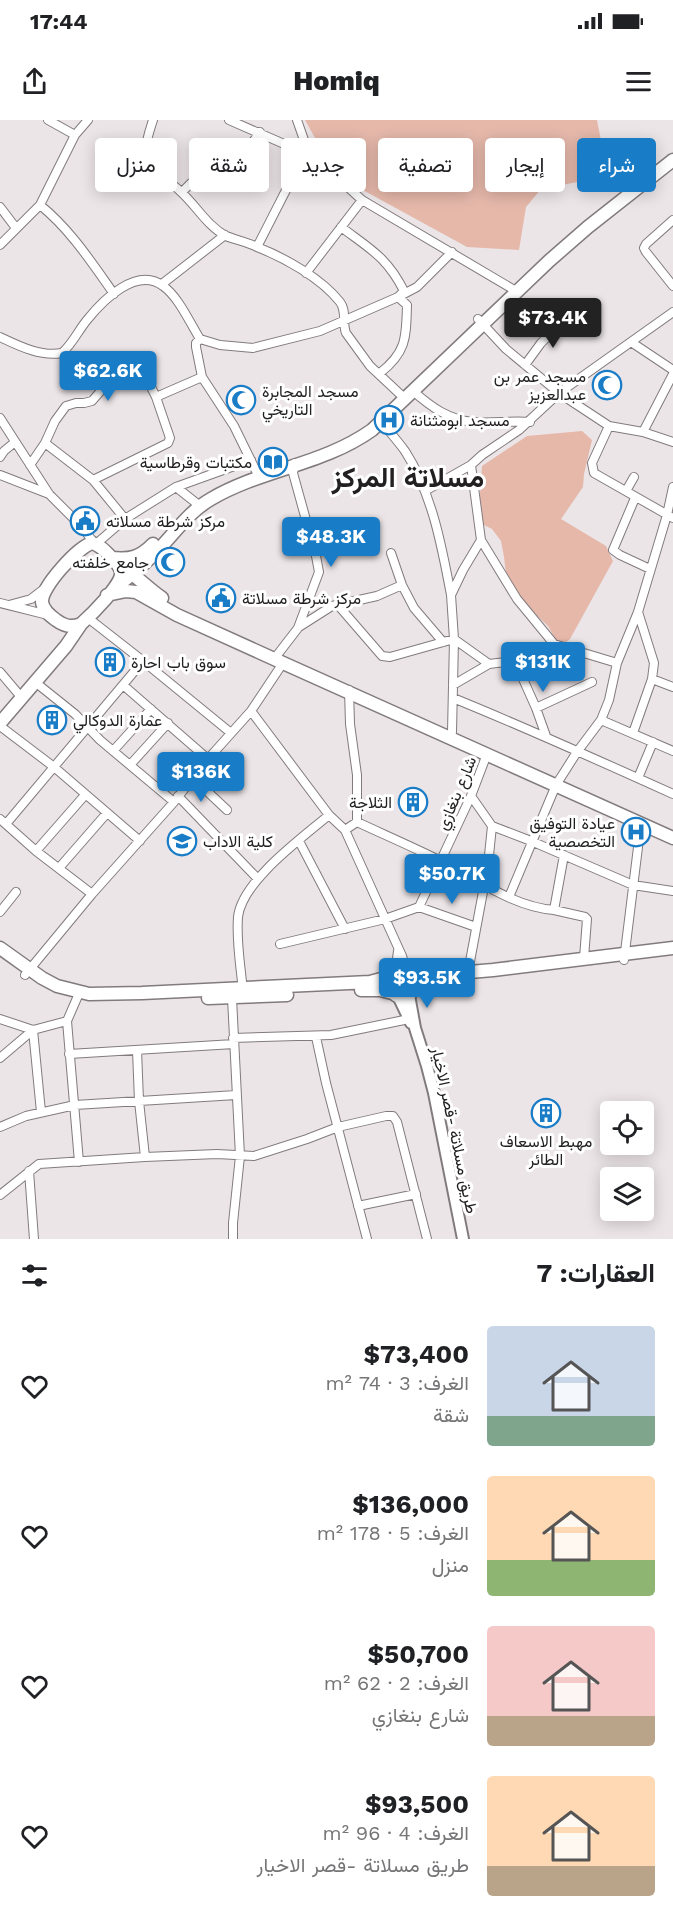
<!DOCTYPE html>
<html lang="ar">
<meta charset="utf-8">
<style>
:root{--surface:#fff;--page:#f6f6f6;--text:#202124;--muted:#757577;--accent:#197cc7}
body{margin:0;font-family:"Work Sans",Vazirmatn,sans-serif;background:var(--page);color:var(--text);direction:rtl;height:100vh;display:flex;flex-direction:column;font-size:22px;white-space:nowrap}
*{box-sizing:border-box;margin:0}
p{font-size:20px;color:var(--muted)}
.icon{flex:none;width:33px;height:33px;fill:none;stroke:currentColor;stroke-width:2;stroke-linecap:round;stroke-linejoin:round}
.map{position:relative;height:1119px;overflow:hidden;direction:ltr}
.sheet{display:flex;flex-direction:column;background:var(--surface);flex:1}
.sheet>*{flex:none}
.banner{position:absolute;left:18px;top:18px;width:638px;height:54px;direction:rtl;display:flex;gap:12px}
.fabs{position:absolute;left:600px;top:981px;display:grid;gap:12px}
.fabs a{display:grid;place-items:center;width:54px;height:54px;border-radius:6px;background:var(--surface);box-shadow:0 3px 15px #0003;font-size:30px}
.price{position:absolute;translate:-50% -51px;padding:0 14px;border-radius:6px;background:var(--accent);color:#fff;font-size:20px;line-height:39px;filter:drop-shadow(0 2px 3px #0008)}
.price::after{content:'';position:absolute;left:50%;top:36px;width:18px;height:14px;margin-left:-9px;background:inherit;clip-path:polygon(0 0,100% 0,50% 100%)}
.price.on{background:#222;color:#fff}
ul{padding:0;list-style:none}
li{display:flex;align-items:center;gap:18px;height:150px;padding:0 18px}
li span{display:grid;place-items:center;flex:none;width:168px;height:120px;border-radius:6px;color:#555}
li>.icon{margin-inline-start:auto}
span .icon{width:72px;height:72px;fill:#fffc;stroke-width:1}
li b{font-size:26px}
h2{display:flex;justify-content:space-between;align-items:center;height:72px;padding:0 18px;font-size:26px}
.tag{padding:0 21px;border-radius:6px;background:var(--surface);box-shadow:0 3px 15px #0003;font-size:21px;line-height:54px}
.tag.on{background:var(--accent);color:#fff}
.status{display:flex;justify-content:space-between;align-items:center;height:42px;padding:0 30px;background:var(--surface);direction:ltr}
.status svg{height:16px;fill:currentColor}
header{display:flex;justify-content:space-between;align-items:center;height:78px;padding:0 18px;background:var(--surface);font-size:27px;font-weight:800}
.map>svg:first-child{display:block}
.green{fill:#e5b8aa}
.lines{fill:none;stroke-linecap:round;stroke-linejoin:round}
.minor-casing{stroke:#827b7e;stroke-width:10}
.secondary-casing{stroke:#827b7e;stroke-width:14}
.primary-casing{stroke:#827b7e;stroke-width:15}
.trunk-casing{stroke:#827b7e;stroke-width:15}
.minor{stroke:#fff;stroke-width:8}
.secondary{stroke:#fff;stroke-width:10}
.primary{stroke:#fff;stroke-width:12}
.trunk{stroke:#fff;stroke-width:12}
.labels{text-anchor:middle;stroke-width:6;stroke-linejoin:round;paint-order:stroke}
.poi-label{font-size:16px;fill:#222020;stroke:#fff;text-anchor:start}
.street-label{font-size:16px;fill:#222020;stroke:#fff}
.town-label{font-size:28px;font-weight:bold;fill:#222020;stroke:#fff}
</style>
<div class="status"><b>17:44</b><svg viewBox="0 0 49 12"><path d="M0 12V9h3v3zM5 12V6h3v6zM10 12V3h3v9zM15 12V0h3v12zM26 1h20v11H26zM47 4h2v5h-2z"/></svg></div>
<header><svg class="icon" aria-label="menu" viewBox="0 0 24 24"><path d="M4 6h16M4 12h16M4 18h16"/></svg>Homiq<svg class="icon" aria-label="share" viewBox="0 0 24 24"><path d="M12 15V3M7 8l5-5 5 5M5 13v7h14v-7"/></svg></header>
<div class="map">
<svg width="673" height="1119" viewBox="0 0 673 1119">
<rect width="100%" height="100%" fill="#ece5e7"/>
<path class="green" d="M305 0H597L605 41 588 60 541 69 526 87 519 130 467 127 361 69 315 18Z
M582 311 592 320 584 354 583 367 561 399 606 426 613 441 570 519 560 527 548 506 522 482 506 454 504 437 501 421 492 409 478 402 482 346 527 316Z"/>
<g class="lines">
<g class="minor-casing">
<path id="minor" d="M48 0 75 15
M153 0C150 9 143 32 146 40 150 48 173 64 180 71 196 85 207 106 226 116 236 120 247 122 257 127 285 138 321 158 340 182 347 191 342 203 346 213L370 246 401 275
M229 0 307 34
M297 0 304 20 317 39 362 80 516 171
M182 72 191 63 208 55 236 46 260 12
M40 85C70 109 92 143 114 174
M0 87 16 108
M673 100 646 124 644 128 646 132 673 166
M341 107C370 129 387 137 404 171L398 177 407 185C406 217 407 232 380 253
M0 125 40 85 75 15 88 0
M257 127 305 33
M306 153 362 80
M162 164 225 115
M478 199 506 229 559 273 609 306 643 312 673 322
M0 217C19 226 41 237 62 233 73 223 78 211 87 200 103 180 137 146 163 166 178 176 190 203 200 219L220 225 253 228 320 211 398 177 417 167 452 132
M200 219 196 223V227L202 257 234 306 257 353
M631 222 673 250
M525 245 541 223 564 201
M413 271C431 287 449 300 474 302 492 304 511 300 530 302
M156 277 202 257
M0 298 49 374 81 406 95 424
M379 299C388 310 397 320 405 331 432 373 442 427 451 475
M609 306 592 343 594 353 673 398
M643 312 673 254
M45 323 93 360 125 399
M0 337 4 331 15 322
M30 345 45 323 55 301 66 286 76 283H84L92 281 111 259 121 254 143 251 156 277 170 318 168 323 93 360
M0 355 49 374
M176 367 200 386
M425 371 471 345 482 335 519 310 559 273 673 192
M626 371 634 357
M635 378 613 430 620 435 650 449
M481 420 517 479 554 524 617 543
M96 424 125 399 176 367 251 340
M391 433 402 465 414 488 443 522
M0 483 48 495
M337 484 382 536 390 537 454 519 489 544
M9 485 31 479 44 469
M88 498 143 541 231 613
M299 507 332 486 377 476 402 465
M278 534 298 508 319 452 316 436 293 353 295 343
M515 541 536 588 546 616
M0 552 22 578
M652 559 673 567
M35 562 75 594 100 620 174 682
M123 565 208 639
M453 565 489 544 515 541 554 524
M349 570 350 604 357 655V702
M453 578C527 608 600 641 673 674
M536 588 592 562
M251 591 329 695 345 710 402 836 407 853
M601 600 673 631
M0 606 54 647 140 721
M452 612 454 519 451 475 463 450 481 420 471 345
M633 613 652 559 654 543 638 492
M113 631 151 589
M130 645 168 603
M193 658 227 690
M638 658 653 622
M178 676 258 759
M0 699 36 731 92 774
M6 704 143 541
M492 706 531 721 633 765 673 771
M345 710 357 702C385 715 413 727 441 741 477 759 513 787 554 790L564 735
M299 721 345 809
M36 731 85 675
M59 748 107 693
M509 777 556 665 577 632 601 600 609 580 617 543 638 492 667 395 673 367
M419 787 476 807
M554 790 585 797 587 799 584 838
M0 792 16 772
M280 824 385 799 419 787 471 676 487 634
M624 840 641 703
M468 852 488 745 492 706 471 676
M395 854 398 831
M25 855 92 774 174 682 208 639 251 591 283 543
M243 872C241 848 236 822 238 797 242 761 302 718 329 695
M77 878 67 901 79 1042
M232 878 240 1036 233 1103V1119
M0 899 33 910 67 901
M33 910 41 992
M316 917 326 963 367 1119
M233 918 331 915 409 899
M137 930 139 981 145 1037
M69 934 234 924
M0 938 33 910
M0 1007 26 996 75 985 236 975
M29 1051 34 1119
M0 1075 39 1044 145 1037 217 1034 254 1036 307 1019 338 1007 386 996H393L397 1002 427 1119
M358 1086 416 1074"/>
</g>
<g class="secondary-casing">
<path id="secondary" d="M409 875 415 908 427 946 434 973 463 1119
M398 876 411 903"/>
</g>
<g class="primary-casing">
<path id="primary" d="M0 828 42 858 57 866 89 874 142 873 370 862 392 856
M390 865a12 12 0 1 1 24 0a12 12 0 1 1-24 0Z
M411 857 493 850 673 828
M413 868 438 862
M361 870H380L392 873
M208 878 287 875"/>
</g>
<g class="trunk-casing">
<path id="trunk" d="M92 423C100 425 105 431 111 437 115 441 120 446 121 452 123 464 91 495 81 504 71 508 64 506 56 500 49 495 43 490 42 482 41 467 78 427 92 423Z
M112 438C131 440 140 437 153 424
M118 444C135 454 146 467 162 478
M116 467C132 455 147 442 161 427 177 410 190 391 211 379 262 349 323 345 372 310L549 141 588 107 673 40
M107 475 126 471 136 472 177 495 283 543 673 718
M0 603 66 526 81 504"/>
</g>
<use href="#minor" class="minor"/>
<use href="#secondary" class="secondary"/>
<use href="#primary" class="primary"/>
<use href="#trunk" class="trunk"/>
</g>
<defs>
<g id="mosque-ring" transform="scale(1.5)"><circle r="9.5" fill="#fff" stroke="#197cc7" stroke-width="1.5"/><path d="M3.5-4.9A6 6 0 1 0 3.5 4.9A5 5 0 1 1 3.5-4.9Z" fill="#197cc7"/></g>
<g id="hospital-ring" transform="scale(1.5)"><circle r="9.5" fill="#fff" stroke="#197cc7" stroke-width="1.5"/><path d="M-5-5h3v3.5h4V-5h3V5h-3V1.5h-4V5h-3Z" fill="#197cc7"/></g>
<g id="library-ring" transform="scale(1.5)"><circle r="9.5" fill="#fff" stroke="#197cc7" stroke-width="1.5"/><path d="M-6-4Q-3-5.5-.7-3.5V5Q-3 3-6 4ZM6-4Q3-5.5 .7-3.5V5Q3 3 6 4Z" fill="#197cc7"/></g>
<g id="civic-ring" transform="scale(1.5)"><circle r="9.5" fill="#fff" stroke="#197cc7" stroke-width="1.5"/><path d="M-.6-6.5H3V-4.5H.6V-3L4-1V1h2V6H-6V1h2V-1L-.6-3ZM-1.2 2.5V6h2.4V2.5Z" fill="#197cc7"/></g>
<g id="building-ring" transform="scale(1.5)"><circle r="9.5" fill="#fff" stroke="#197cc7" stroke-width="1.5"/><path d="M-4-6H4V6H1V3H-1V6H-4ZM-2.5-4.3h1.7v1.8h-1.7ZM.8-4.3h1.7v1.8H.8ZM-2.5-1h1.7V.8h-1.7ZM.8-1h1.7V.8H.8Z" fill="#197cc7"/></g>
<g id="university-ring" transform="scale(1.5)"><circle r="9.5" fill="#fff" stroke="#197cc7" stroke-width="1.5"/><path d="M0-5L7-2L0 1L-7-2ZM-4 1L0 2.5L4 1V4Q0 6-4 4Z" fill="#197cc7"/></g>
</defs>
<g fill-rule="evenodd">
<use href="#mosque-ring" x="607" y="265"/>
<use href="#mosque-ring" x="241" y="280"/>
<use href="#hospital-ring" x="389" y="300"/>
<use href="#library-ring" x="273" y="342"/>
<use href="#civic-ring" x="85" y="401"/>
<use href="#mosque-ring" x="170" y="442"/>
<use href="#civic-ring" x="221" y="478"/>
<use href="#building-ring" x="110" y="542"/>
<use href="#building-ring" x="52" y="600"/>
<use href="#building-ring" x="413" y="682"/>
<use href="#hospital-ring" x="636" y="712"/>
<use href="#university-ring" x="182" y="721"/>
<use href="#building-ring" x="546" y="993"/>
</g>
<g class="labels">
<g class="poi-label">
<text x="586" y="262" text-anchor="end">مسجد عمر بن<tspan x="586" dy="18">عبدالعزيز</tspan></text>
<text x="262" y="277">مسجد المجابرة<tspan x="262" dy="18">التاريخي</tspan></text>
<text x="410" y="306">مسجد ابومثنانة</text>
<text x="252" y="348" text-anchor="end">مكتبات وقرطاسية</text>
<text x="106" y="407">مركز شرطة مسلاته</text>
<text x="149" y="448" text-anchor="end">جامع خلفته</text>
<text x="242" y="484">مركز شرطة مسلاتة</text>
<text x="131" y="548">سوق باب احارة</text>
<text x="73" y="606">عمارة الدوكالي</text>
<text x="392" y="688" text-anchor="end">الثلاجة</text>
<text x="615" y="709" text-anchor="end">عيادة التوفيق<tspan x="615" dy="18">التخصصية</tspan></text>
<text x="203" y="727">كلية الاداب</text>
<text x="546" y="1027" text-anchor="middle">مهبط الاسعاف<tspan x="546" dy="18">الطائر</tspan></text>
</g>
<g class="street-label">
<text transform="translate(456 673) rotate(-67)" y="6">شارع بنغازي</text>
<text transform="translate(455 1010) rotate(78)" y="6">طريق مسلاتة -قصر الاخيار</text>
</g>
<g class="town-label">
<text x="408" y="367">مسلاتة المركز</text>
</g>
</g>
</svg>
<div class="fabs">
<a><svg class="icon" aria-label="locate" viewBox="0 0 24 24"><circle cx="12" cy="12" r="6"/><path d="M12 2v4M12 18v4M2 12h4M18 12h4"/></svg></a>
<a><svg class="icon" aria-label="layers" viewBox="0 0 24 24"><path d="M12 4l9 5-9 5-9-5zM3 14l9 5 9-5"/></svg></a>
</div>
<b class="price on" style="left:553px;top:229px">$73.4K</b>
<b class="price" style="left:108px;top:282px">$62.6K</b>
<b class="price" style="left:331px;top:448px">$48.3K</b>
<b class="price" style="left:543px;top:573px">$131K</b>
<b class="price" style="left:201px;top:683px">$136K</b>
<b class="price" style="left:452px;top:785px">$50.7K</b>
<b class="price" style="left:427px;top:889px">$93.5K</b>
<div class="banner">
<a class="tag on">شراء</a>
<a class="tag">إيجار</a>
<a class="tag">تصفية</a>
<a class="tag">جديد</a>
<a class="tag">شقة</a>
<a class="tag">منزل</a>
</div>
</div>
<section class="sheet">
<h2>العقارات: 7<svg class="icon" aria-label="filters" viewBox="0 0 24 24"><path d="M4 7h16M4 17h16"/><circle cx="9" cy="7" r="2"/><circle cx="15" cy="17" r="2"/></svg></h2>
<ul>
<li><span style="background:linear-gradient(#c9d6e8 75%,#7fa58c 0)"><svg class="icon" aria-label="home" viewBox="0 0 24 24"><path d="M3 11l9-7 9 7M6 9v11h12V9"/></svg></span><div><b>$73,400</b><p>الغرف: 3 · 74 m²</p><p>شقة</p></div><svg class="icon" aria-label="heart" viewBox="0 0 24 24"><path d="M12 20l-8-8c-3-5 5-10 8-4 3-6 11-1 8 4z"/></svg></li>
<li><span style="background:linear-gradient(#ffd9b3 70%,#8fb573 0)"><svg class="icon" aria-label="home" viewBox="0 0 24 24"><path d="M3 11l9-7 9 7M6 9v11h12V9"/></svg></span><div><b>$136,000</b><p>الغرف: 5 · 178 m²</p><p>منزل</p></div><svg class="icon" aria-label="heart" viewBox="0 0 24 24"><path d="M12 20l-8-8c-3-5 5-10 8-4 3-6 11-1 8 4z"/></svg></li>
<li><span style="background:linear-gradient(#f6c9c9 75%,#b9a48a 0)"><svg class="icon" aria-label="home" viewBox="0 0 24 24"><path d="M3 11l9-7 9 7M6 9v11h12V9"/></svg></span><div><b>$50,700</b><p>الغرف: 2 · 62 m²</p><p>شارع بنغازي</p></div><svg class="icon" aria-label="heart" viewBox="0 0 24 24"><path d="M12 20l-8-8c-3-5 5-10 8-4 3-6 11-1 8 4z"/></svg></li>
<li><span style="background:linear-gradient(#ffd9b3 75%,#b9a48a 0)"><svg class="icon" aria-label="home" viewBox="0 0 24 24"><path d="M3 11l9-7 9 7M6 9v11h12V9"/></svg></span><div><b>$93,500</b><p>الغرف: 4 · 96 m²</p><p>طريق مسلاتة -قصر الاخيار</p></div><svg class="icon" aria-label="heart" viewBox="0 0 24 24"><path d="M12 20l-8-8c-3-5 5-10 8-4 3-6 11-1 8 4z"/></svg></li>
</ul>
</section>
